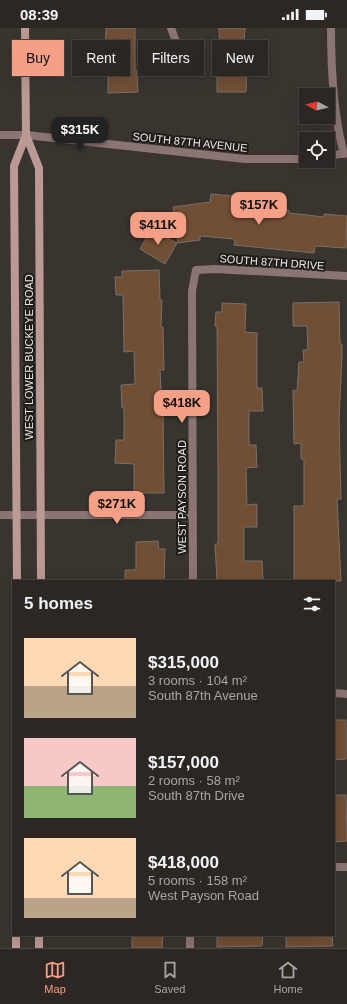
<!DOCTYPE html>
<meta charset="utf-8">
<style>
:root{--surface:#2c2723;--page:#383330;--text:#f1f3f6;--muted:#a6a5a6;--line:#484441;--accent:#f49f86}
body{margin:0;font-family:Helvetica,sans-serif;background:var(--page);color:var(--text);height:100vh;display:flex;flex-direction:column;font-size:15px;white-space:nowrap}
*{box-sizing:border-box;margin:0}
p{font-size:13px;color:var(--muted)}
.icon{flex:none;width:22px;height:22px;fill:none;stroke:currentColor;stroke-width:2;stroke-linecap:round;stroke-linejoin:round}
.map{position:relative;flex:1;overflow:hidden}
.panel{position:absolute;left:12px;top:552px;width:323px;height:356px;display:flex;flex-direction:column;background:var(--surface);border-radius:0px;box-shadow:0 4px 16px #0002,0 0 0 1px var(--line)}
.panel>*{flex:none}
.hud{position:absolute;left:12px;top:12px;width:323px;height:36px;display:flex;gap:8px}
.needle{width:26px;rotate:277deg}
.tools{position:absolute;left:299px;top:60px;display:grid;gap:8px}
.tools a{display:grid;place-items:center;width:36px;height:36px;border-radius:0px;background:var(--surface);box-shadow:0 4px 16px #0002,0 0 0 1px var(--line);font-size:20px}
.price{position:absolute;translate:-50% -34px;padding:0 9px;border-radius:8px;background:var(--accent);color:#111;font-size:13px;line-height:26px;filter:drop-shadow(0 1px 2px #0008)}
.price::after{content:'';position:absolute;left:50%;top:24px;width:12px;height:9px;margin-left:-6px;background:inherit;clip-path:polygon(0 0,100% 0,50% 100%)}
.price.current{background:#222;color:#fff}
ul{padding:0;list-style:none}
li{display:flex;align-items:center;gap:12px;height:100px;padding:0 12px}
li span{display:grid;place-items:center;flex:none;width:112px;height:80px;border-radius:0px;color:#555}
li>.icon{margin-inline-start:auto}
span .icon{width:48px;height:48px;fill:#fffc;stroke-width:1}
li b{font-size:17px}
h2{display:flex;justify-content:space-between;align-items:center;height:48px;padding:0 12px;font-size:17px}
.chip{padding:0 14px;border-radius:0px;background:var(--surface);box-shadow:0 4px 16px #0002,0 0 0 1px var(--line);font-size:14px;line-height:36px}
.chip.current{background:var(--accent);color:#111}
.status{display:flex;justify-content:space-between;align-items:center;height:28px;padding:0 20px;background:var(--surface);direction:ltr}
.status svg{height:11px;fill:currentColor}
.menu{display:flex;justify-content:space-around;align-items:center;height:56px;border-top:1px solid var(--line);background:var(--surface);font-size:11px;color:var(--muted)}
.menu a{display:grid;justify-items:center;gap:2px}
.menu .current{color:var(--accent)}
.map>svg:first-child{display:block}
.building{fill:#714f35;stroke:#77706b}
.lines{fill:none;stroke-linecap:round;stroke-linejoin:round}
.minor{stroke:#8b7573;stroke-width:8}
.tertiary{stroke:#8b7573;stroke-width:8}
.secondary{stroke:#bb9995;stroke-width:8}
.labels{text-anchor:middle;stroke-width:4;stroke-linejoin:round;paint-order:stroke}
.street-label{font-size:11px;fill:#ece8e6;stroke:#1f1c1a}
</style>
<div class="status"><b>08:39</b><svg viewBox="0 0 49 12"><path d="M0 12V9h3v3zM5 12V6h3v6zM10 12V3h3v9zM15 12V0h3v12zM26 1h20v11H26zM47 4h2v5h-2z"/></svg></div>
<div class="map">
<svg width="347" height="920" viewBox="0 0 347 920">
<rect width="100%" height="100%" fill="#3a342f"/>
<path class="building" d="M106 0H135V43H137L138 64 108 65V36H105Z
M219 0H245L244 14H255V34H247L246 64H217V43H220Z
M211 166 233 168 232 177 289 182V185L324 189V186L347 188 346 220 315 218 314 225 234 217 235 211 200 208V212L178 215 173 179 210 174Z
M151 201 177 215 165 236 140 221Z
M159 242 160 272H162L161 299H163L164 342H160L162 384H163L164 465H134V436L115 435 116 412H124V380H122L121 357 135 356 134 323 124 324 123 267H116L115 249H122V243Z
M339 274 340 316H342V329L339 391 341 471H337L341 553H294V478H304V431H301V415L294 416 293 362 297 363 299 334H304L303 322H308L307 298H293V275Z
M222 275 246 276 245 304 257 305V360H262L263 383H249V417H256L257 439 246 440 247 477 257 476V499H244V533H262L263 553H217L215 516H218V445L217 298H215L216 284H222Z
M158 513 159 521H165L164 553H125V542H136V514Z
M334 692H346V731L334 732Z
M334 767H346L347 813 334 814Z
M132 907H163L162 920H132Z
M217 907H263L262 918 217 919Z
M286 907H332L333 918 286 919Z"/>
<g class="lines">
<path class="minor" d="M171 0 179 22
M331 0C331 42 333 86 344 126
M0 487H193
M193 553 192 263 196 242 215 241 347 248
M334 665 347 666
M334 839H347
M190 907V920"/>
<path class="tertiary" d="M0 107H26L245 131H306
M328 128 347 125"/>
<path class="secondary" d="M25 0 26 107 39 140 41 553
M17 553 14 138 26 107
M16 920V907
M39 920V907"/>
</g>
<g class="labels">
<g class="street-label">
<text transform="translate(190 114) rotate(6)" y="4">SOUTH 87TH AVENUE</text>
<text transform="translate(272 234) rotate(4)" y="4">SOUTH 87TH DRIVE</text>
<text transform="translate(29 329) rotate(-90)" y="4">WEST LOWER BUCKEYE ROAD</text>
<text transform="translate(182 469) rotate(-90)" y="4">WEST PAYSON ROAD</text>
</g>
</g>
</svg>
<div class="tools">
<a><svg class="needle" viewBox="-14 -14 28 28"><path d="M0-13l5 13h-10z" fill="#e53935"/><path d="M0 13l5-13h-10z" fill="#a6a5a6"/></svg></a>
<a><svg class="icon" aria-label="locate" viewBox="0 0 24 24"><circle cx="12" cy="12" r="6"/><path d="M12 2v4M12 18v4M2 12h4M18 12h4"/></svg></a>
</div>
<b class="price current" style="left:80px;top:123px">$315K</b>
<b class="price" style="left:259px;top:198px">$157K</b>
<b class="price" style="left:158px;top:218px">$411K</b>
<b class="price" style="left:182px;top:396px">$418K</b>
<b class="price" style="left:117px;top:497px">$271K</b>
<div class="hud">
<a class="chip current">Buy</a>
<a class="chip">Rent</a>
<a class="chip">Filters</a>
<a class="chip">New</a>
</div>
<section class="panel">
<h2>5 homes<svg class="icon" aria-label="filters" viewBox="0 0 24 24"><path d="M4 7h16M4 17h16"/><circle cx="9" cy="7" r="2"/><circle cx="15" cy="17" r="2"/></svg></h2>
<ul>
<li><span style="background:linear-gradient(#ffd9b3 60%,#b9a48a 0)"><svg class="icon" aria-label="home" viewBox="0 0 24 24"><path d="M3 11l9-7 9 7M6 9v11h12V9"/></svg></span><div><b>$315,000</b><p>3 rooms · 104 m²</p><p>South 87th Avenue</p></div></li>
<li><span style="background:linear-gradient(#f6c9c9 60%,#8fb573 0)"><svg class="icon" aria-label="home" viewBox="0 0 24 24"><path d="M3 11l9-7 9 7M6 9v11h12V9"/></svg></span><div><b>$157,000</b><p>2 rooms · 58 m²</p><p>South 87th Drive</p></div></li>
<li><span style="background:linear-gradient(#ffd9b3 75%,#b9a48a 0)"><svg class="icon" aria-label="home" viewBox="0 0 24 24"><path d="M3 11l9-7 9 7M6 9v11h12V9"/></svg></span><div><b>$418,000</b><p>5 rooms · 158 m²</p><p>West Payson Road</p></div></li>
</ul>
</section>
</div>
<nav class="menu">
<a class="current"><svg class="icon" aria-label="map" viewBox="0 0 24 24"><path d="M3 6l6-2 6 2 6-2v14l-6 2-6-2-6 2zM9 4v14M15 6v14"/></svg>Map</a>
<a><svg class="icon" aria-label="saved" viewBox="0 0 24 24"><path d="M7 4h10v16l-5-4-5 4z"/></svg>Saved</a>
<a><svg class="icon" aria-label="home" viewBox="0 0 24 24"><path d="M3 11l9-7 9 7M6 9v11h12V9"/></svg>Home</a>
</nav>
